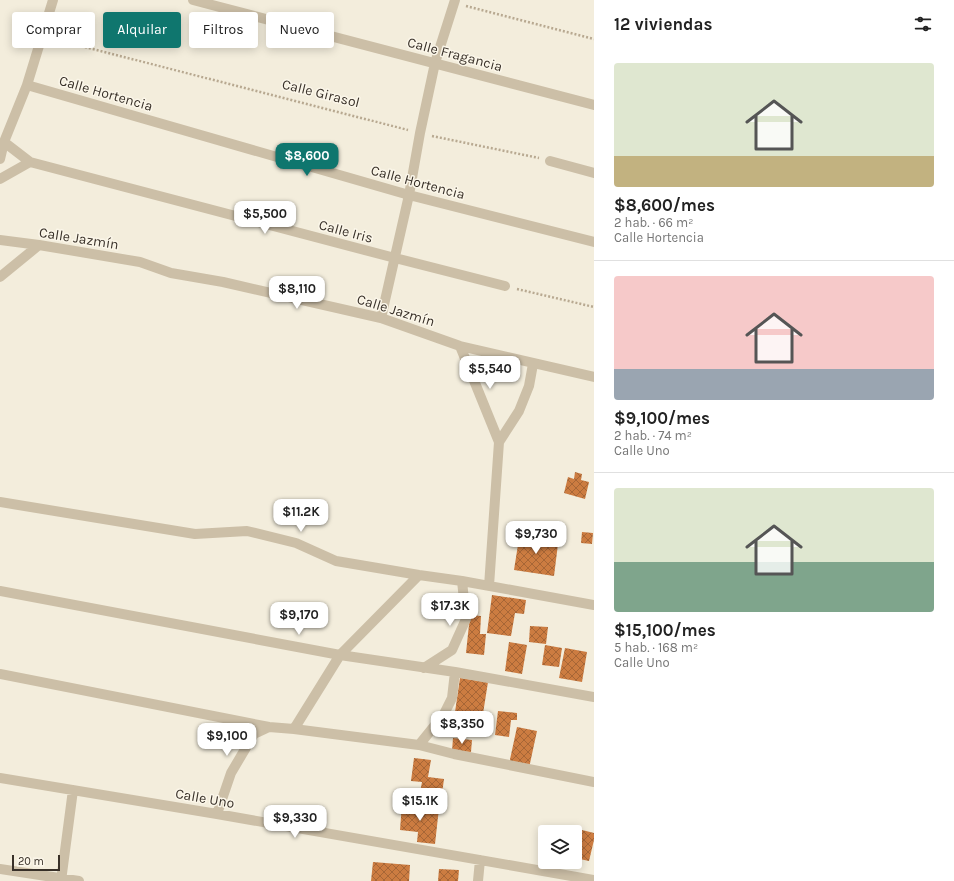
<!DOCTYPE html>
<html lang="es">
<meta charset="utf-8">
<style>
:root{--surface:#fff;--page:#f6f6f6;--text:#222;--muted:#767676;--line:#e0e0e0;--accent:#0f766e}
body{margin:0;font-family:Karla,sans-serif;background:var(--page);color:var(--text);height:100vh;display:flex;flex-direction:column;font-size:15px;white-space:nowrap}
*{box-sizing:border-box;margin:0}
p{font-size:13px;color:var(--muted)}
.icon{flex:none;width:22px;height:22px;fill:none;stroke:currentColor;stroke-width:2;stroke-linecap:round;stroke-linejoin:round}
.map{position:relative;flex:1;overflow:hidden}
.drawer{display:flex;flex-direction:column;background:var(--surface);width:360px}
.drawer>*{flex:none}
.banner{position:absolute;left:12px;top:12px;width:380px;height:36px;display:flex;gap:8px}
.buttons{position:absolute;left:538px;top:825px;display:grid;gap:8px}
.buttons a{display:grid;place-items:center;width:44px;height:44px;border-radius:4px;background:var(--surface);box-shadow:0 2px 10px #0003;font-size:20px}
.scale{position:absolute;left:12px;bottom:10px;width:48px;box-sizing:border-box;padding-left:4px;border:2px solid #383028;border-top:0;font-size:11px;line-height:14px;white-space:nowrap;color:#383028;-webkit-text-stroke:3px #fbf6e9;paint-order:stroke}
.price{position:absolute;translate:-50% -34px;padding:0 9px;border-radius:8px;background:#fff;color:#222;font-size:13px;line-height:26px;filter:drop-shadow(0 1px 2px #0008)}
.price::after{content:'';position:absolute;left:50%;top:24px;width:12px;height:9px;margin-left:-6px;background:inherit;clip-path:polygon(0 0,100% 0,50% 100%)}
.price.selected{background:var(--accent);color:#fff}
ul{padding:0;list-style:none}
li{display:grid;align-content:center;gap:8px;height:212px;padding:0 20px}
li+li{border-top:1px solid var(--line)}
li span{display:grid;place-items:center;height:124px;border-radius:4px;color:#555}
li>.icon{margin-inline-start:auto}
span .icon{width:72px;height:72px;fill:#fffc;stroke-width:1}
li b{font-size:17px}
h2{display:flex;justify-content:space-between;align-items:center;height:48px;padding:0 20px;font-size:17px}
.chip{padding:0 14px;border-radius:4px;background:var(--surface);box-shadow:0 2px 10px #0003;font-size:14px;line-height:36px}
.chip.selected{background:var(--accent);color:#fff}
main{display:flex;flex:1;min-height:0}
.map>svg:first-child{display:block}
.building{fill:url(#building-cross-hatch)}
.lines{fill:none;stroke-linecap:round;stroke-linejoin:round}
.path{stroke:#b8a991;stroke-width:2.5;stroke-dasharray:2 2;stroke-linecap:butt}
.minor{stroke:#ccbfa7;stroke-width:10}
.labels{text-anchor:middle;stroke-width:3;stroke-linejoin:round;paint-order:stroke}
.street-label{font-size:14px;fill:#383028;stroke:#fbf6e9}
</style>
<main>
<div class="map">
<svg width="594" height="881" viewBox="0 0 594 881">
<defs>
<pattern id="building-cross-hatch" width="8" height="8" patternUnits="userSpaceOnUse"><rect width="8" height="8" fill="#cc7c41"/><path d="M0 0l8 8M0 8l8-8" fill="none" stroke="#a76636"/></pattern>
</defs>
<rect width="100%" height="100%" fill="#f3eddc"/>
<path class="building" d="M575 472 582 474 581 480 589 482 585 499 564 493 568 477 574 479Z
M520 532 542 535V541L558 544 554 576 514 570Z
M582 532 593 533 592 544 581 543Z
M492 595 526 600 524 614 515 613 511 636 487 633Z
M470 615 481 616 480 634H486L484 655 466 653Z
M530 626 548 627 546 644 529 642Z
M509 642 527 645 522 674 505 671Z
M545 645 562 648 559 667 542 665Z
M565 648 587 652 582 682 559 678Z
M460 678 488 682 482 720 480 723 454 719Z
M498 711 517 713V720H511L509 737 495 735Z
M517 727 537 731 529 768 509 764Z
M453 738 472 740 471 752 452 751Z
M414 758 431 760 428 777 444 779 441 801 419 798 422 782 411 781Z
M402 804 439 808 435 844 417 842 418 832 400 830Z
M578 829 594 833V840L589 861 575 858V843Z
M373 862 410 865 409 881H371Z
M439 869 459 870 458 881H438Z"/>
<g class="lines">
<path class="path" d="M466 6 594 39
M54 39 408 130
M432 136 539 158
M517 289 594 307"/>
<path class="minor" d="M193 0 594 105
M27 85 409 195 594 242
M4 142 30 162 395 258 505 286
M0 159 4 142 27 85 53 0
M550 161 594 173
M0 179 30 162
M0 240 39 245 140 262 171 273 223 282 381 318 460 346 594 377
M0 277 39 245
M381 318 409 195 420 133 435 63 455 0
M460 346 499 442 489 586
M499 442 519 411 529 386 533 364
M0 502 195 534 247 531 296 543 336 561 419 575 462 581 594 605
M0 591 340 655 455 672 594 697
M424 668 452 650 466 619 462 581
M0 674 269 727 294 729 419 745 454 754 594 782
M294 729 340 655 419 575
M419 745 444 714 452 698 455 672
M0 778 217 814 594 880
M217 814 231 773 254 734 269 727
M0 869 79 881
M61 881 73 790
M478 881 480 860"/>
</g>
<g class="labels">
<g class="street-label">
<text transform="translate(455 54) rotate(15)" y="5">Calle Fragancia</text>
<text transform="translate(106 93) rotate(16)" y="5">Calle Hortencia</text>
<text transform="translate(321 93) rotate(14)" y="5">Calle Girasol</text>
<text transform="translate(418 182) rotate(15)" y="5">Calle Hortencia</text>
<text transform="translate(346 231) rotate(15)" y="5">Calle Iris</text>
<text transform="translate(79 238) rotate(9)" y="5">Calle Jazmín</text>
<text transform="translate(396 310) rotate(17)" y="5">Calle Jazmín</text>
<text transform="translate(205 798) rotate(10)" y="5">Calle Uno</text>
</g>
</g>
</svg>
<div class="buttons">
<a><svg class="icon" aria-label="layers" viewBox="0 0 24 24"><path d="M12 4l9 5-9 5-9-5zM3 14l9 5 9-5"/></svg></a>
</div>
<div class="scale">20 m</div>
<b class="price selected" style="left:307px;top:177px">$8,600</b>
<b class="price" style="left:265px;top:235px">$5,500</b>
<b class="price" style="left:297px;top:310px">$8,110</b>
<b class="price" style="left:490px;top:390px">$5,540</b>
<b class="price" style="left:301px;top:533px">$11.2K</b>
<b class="price" style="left:536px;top:555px">$9,730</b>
<b class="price" style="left:450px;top:627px">$17.3K</b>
<b class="price" style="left:299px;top:636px">$9,170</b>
<b class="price" style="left:462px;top:745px">$8,350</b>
<b class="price" style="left:227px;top:757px">$9,100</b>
<b class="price" style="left:420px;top:822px">$15.1K</b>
<b class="price" style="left:295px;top:839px">$9,330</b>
<div class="banner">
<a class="chip">Comprar</a>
<a class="chip selected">Alquilar</a>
<a class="chip">Filtros</a>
<a class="chip">Nuevo</a>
</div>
</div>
<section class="drawer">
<h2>12 viviendas<svg class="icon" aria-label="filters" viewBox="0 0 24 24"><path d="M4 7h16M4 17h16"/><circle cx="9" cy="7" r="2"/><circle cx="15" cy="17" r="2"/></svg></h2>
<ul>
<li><span style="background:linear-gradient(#dfe7d0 75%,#c2b280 0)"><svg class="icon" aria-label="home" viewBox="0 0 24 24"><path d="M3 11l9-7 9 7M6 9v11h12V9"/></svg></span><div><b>$8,600/mes</b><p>2 hab. · 66 m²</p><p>Calle Hortencia</p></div></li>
<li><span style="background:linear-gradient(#f6c9c9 75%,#9aa5b1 0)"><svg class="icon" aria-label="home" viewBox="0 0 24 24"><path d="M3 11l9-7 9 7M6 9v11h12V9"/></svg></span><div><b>$9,100/mes</b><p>2 hab. · 74 m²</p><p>Calle Uno</p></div></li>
<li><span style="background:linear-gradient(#dfe7d0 60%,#7fa58c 0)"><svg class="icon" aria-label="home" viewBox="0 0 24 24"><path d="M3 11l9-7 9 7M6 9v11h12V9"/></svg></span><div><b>$15,100/mes</b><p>5 hab. · 168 m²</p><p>Calle Uno</p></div></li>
</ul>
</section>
</main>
